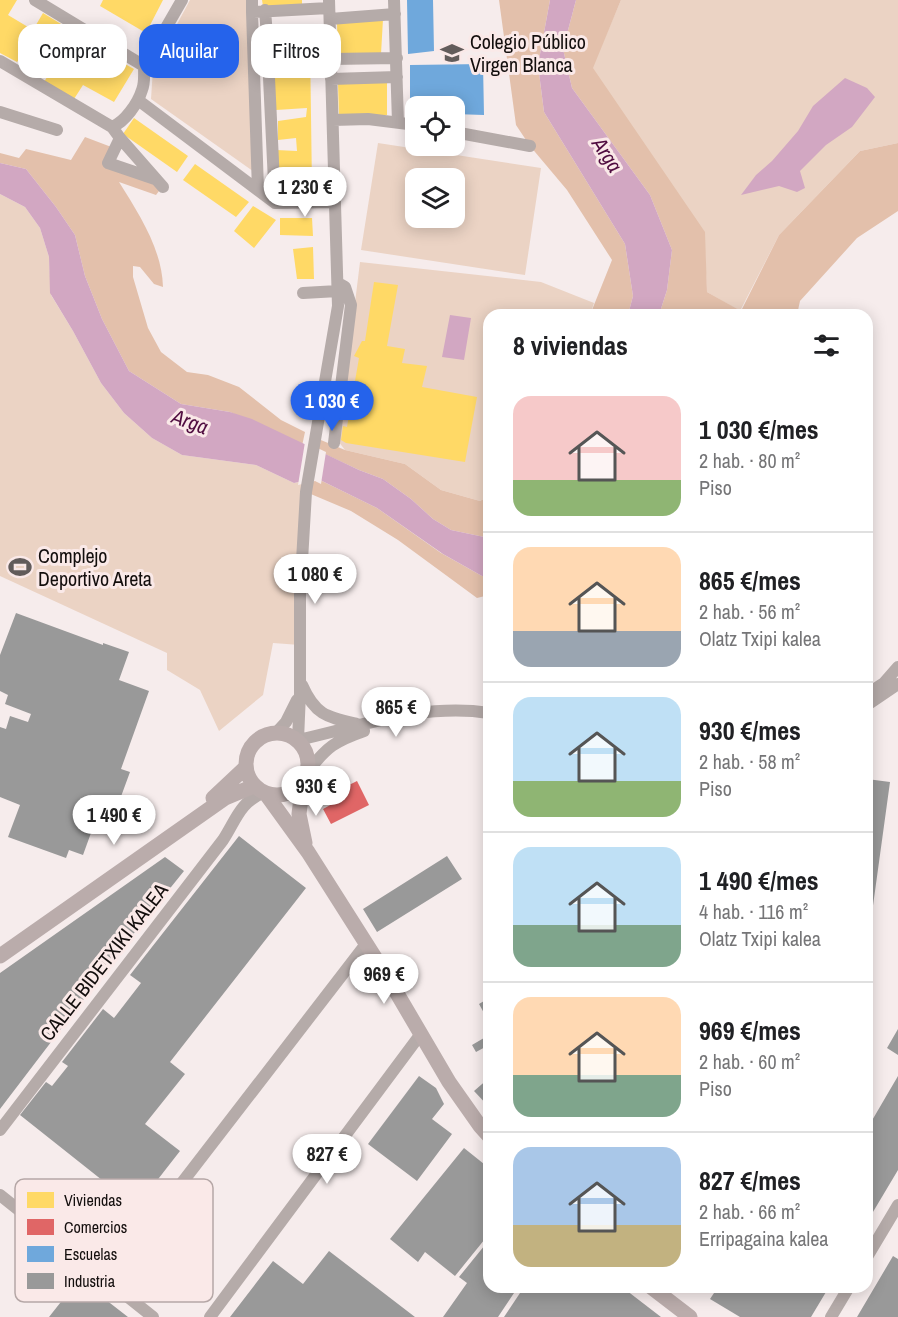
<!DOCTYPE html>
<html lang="es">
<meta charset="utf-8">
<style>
:root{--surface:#fff;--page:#f6f6f6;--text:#202124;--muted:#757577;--line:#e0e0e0;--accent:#2563eb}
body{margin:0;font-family:"Archivo Narrow",sans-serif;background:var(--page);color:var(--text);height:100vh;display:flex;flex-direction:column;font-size:22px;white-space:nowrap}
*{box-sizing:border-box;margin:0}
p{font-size:20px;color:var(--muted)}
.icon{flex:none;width:33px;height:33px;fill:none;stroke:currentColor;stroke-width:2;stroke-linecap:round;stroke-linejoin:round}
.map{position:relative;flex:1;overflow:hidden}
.details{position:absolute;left:483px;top:309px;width:390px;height:984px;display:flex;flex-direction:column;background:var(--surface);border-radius:18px;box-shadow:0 3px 15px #0003}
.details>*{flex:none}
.guide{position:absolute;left:18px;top:24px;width:375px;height:54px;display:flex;gap:12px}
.controls{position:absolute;left:405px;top:96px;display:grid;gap:12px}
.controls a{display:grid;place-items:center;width:60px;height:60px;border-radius:12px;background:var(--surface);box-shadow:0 3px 15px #0003;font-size:30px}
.price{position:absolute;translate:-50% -51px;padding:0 14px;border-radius:21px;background:#fff;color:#222;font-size:20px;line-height:39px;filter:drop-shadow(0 2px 3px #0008)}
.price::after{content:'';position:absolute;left:50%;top:36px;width:18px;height:14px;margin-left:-9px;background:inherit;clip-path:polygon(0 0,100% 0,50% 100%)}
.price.current{background:var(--accent);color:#fff}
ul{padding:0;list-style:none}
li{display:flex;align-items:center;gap:18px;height:150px;padding:0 30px}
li+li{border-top:2px solid var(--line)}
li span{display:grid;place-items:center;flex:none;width:168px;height:120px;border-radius:18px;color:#555}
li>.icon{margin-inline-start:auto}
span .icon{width:72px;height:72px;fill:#fffc;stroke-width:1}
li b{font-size:26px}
h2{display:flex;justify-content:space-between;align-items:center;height:72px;padding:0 30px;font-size:26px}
.pill{padding:0 21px;border-radius:18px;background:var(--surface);box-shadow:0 3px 15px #0003;font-size:21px;line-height:54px}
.pill.current{background:var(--accent);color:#fff}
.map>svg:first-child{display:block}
.green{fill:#ebd3c4;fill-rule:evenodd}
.forest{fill:#e3c0ab}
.water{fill:#d2a7c2}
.pier{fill:#f6ecec}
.homes{fill:#ffd966}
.shops{fill:#e06666}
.schools{fill:#6fa8dc}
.industry{fill:#999}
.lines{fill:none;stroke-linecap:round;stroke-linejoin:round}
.minor{stroke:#b5aba9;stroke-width:12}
.major{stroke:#baacab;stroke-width:15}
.labels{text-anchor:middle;stroke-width:6;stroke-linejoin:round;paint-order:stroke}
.poi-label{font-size:20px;fill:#130e0d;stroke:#fae9e8;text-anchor:start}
.street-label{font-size:20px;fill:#130e0d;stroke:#fae9e8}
.water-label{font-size:21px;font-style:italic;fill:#500c40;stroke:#fae9e8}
.key{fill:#fae9e8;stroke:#b5a7a6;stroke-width:1.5}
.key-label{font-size:16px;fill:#130e0d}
</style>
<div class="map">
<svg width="898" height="1317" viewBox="0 0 898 1317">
<rect width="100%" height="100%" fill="#f6ecec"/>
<path class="green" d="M190 0H251L257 174 151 99 153 69Z
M621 0H898V143L860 151 779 235 740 311 707 292 704 232 592 68Z
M378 143 541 168 525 275 361 250ZM416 178H454V218H416Z
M0 194 25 207 40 228 49 257 51 295 73 331 101 383 124 413 152 438 182 455 256 465 294 483 308 480 300 645 273 643 263 695 219 731 200 690 167 670V653L0 576Z
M360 262 541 282 594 303 590 315H489V496L480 501 441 490 405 464 345 450 338 441Z"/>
<path class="forest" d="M499 0H550L538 65 544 112 625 244 633 296 628 315H590L612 260 567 190 530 146 516 125Z
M576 0H621L593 68 705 232 707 292 741 311 779 235 860 151 898 143V211L857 238 800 301 797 315H659L667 290 672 250 650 195 572 88 563 49Z
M85 137 114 148 105 164 162 187 156 195 119 182C139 214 162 249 163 287L154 284 140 267 133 266V277L148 328 161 352 187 372 208 375 239 387 281 420 305 432 302 446 230 412 181 404 129 371 102 319 85 276 75 235 56 207 26 169 0 163V153L19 158 26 149 71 160Z
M316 438 345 450 405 464 441 490 480 501 489 496V538L451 530 433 519 411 499 383 479 359 470 314 449Z
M316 478 377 508 441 553 482 576H489V595L477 598 398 540 351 511 306 492Z"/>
<path class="water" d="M550 0H576L563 49 572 88 650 195 672 250 667 290 659 315H628L633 296 625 244 544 112 538 65Z
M845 78 867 88 875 97 852 127 826 145 800 171 805 188 797 192 779 186 741 195 756 175 772 161 798 131 813 106Z
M0 163 26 169 56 207 75 235 85 276 102 319 129 371 181 404 230 412 252 419 359 470 383 479 411 499 433 519 451 530 489 538V576H482L443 554 377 508 316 478 294 483 256 465 182 455 152 438 124 413 101 383 73 331 50 293 49 257 40 228 25 207 0 194Z
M450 315 471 318 464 360 442 357Z"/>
<path class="pier" d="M305 442 326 452 321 484 315 481 298 485Z"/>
<path class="homes" d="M0 0H17L8 15 33 30 43 13 76 33 67 50 92 68 102 51 134 69 114 102 83 85 74 99 44 82 55 64 27 49 17 62 0 53Z
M103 0H163L146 33 100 6Z
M262 0H302V6H263Z
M383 19 381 54 338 55 337 23Z
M299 39 310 44 312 187 282 189 276 150 297 151 296 138 278 140V121L306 117 307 108 276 110 273 72 294 69 292 58 275 60 273 40Z
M387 81V115L339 116 338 84Z
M134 118 188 156 177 172 123 134Z
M195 164 249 202 236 217 183 180Z
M253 206 276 220 254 248 234 231Z
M280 218H312L313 236 280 235Z
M313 247 314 279H297L293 249Z
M374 282 398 285 387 346 405 349 402 363 427 366 422 387 477 397 465 462 346 443 341 440 343 426 347 427 359 358 354 356 362 341H365Z"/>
<path class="shops" d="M357 781 369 805 331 824 323 809 343 798 339 790Z"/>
<path class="schools" d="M407 0H433L434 51 408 54Z
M483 64 484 115 454 114V106H416V114H410V65Z"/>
<path class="industry" d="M16 613 103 645V643L129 652 119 680 149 691 121 769 130 772 119 802 104 797 83 855 69 850 66 858 8 837 20 805 0 797V727L6 729 10 716 28 722 31 714 5 704 8 695 0 691V655Z
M867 779 890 782 868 942H867Z
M239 836 306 888 170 1062 185 1074 145 1124 180 1151 95 1260 65 1237 107 1184 20 1115 46 1082 52 1086 68 1066 62 1062 103 1009 114 1018 141 983 130 975Z
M447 856 462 879 377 932 363 909Z
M165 857 184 871 138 928 0 1109V973Z
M489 998V1022L479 1004Z
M898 1029V1055L887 1048Z
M489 1035V1045L476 1052 472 1045Z
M419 1076 436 1088 444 1104 432 1119 452 1134 417 1181 368 1144Z
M898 1076V1170L867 1222V1129Z
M489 1078V1107L474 1091Z
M464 1148 489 1168V1234L455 1276 425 1252 418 1262 390 1239Z
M489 1240V1287H518L498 1317H443L467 1283 459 1277Z
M329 1251 415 1317H230L273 1261 303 1284Z
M893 1256 898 1259V1317H857Z
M79 1279 128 1317H49Z
M524 1287H622L661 1317H504Z
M718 1287H829L811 1317H740L710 1299Z"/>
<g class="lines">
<path class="minor" d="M252 0V12L329 8
M329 0 338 306 306 492 300 595V693L298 740C361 726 423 703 489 713
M394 0 398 122
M265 10 267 36
M252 12 258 190
M330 19 395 14
M331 59 397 58
M0 61 112 127C125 122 138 103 142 90 145 83 144 74 144 66L35 0
M144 66 182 0
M331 79 397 77
M138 100 275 203 335 202
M0 112 57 130
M333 120 368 119 416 125
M112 127 120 138 163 187
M454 132 530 146
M120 138 108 163 155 179
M275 203 267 36 330 33
M303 293 338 291
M334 443 351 305 345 287 338 283
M302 685C315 715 327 717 357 724
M867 694 884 683 898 667
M867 705 898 684
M276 733 286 722 297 700
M308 771C327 747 335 741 364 731
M0 1130 223 840C236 820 240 802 263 793
M0 1195 153 1317
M867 1257 898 1205
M107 1280 366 944
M210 1317 420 1035
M831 1317 849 1287"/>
<path class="major" d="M246 764a31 31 0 1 1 62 0a31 31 0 1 1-62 0Z
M303 782 299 814 305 843
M266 794 308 852 388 978 449 1082 480 1126 489 1136
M213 798 246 767
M0 956 225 798 254 786
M651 1287 690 1317"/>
</g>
<defs>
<g id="school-bare" transform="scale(1.8)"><path d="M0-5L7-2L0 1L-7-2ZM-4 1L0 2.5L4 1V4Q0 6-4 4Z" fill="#625c5b" stroke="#fae9e8" stroke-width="2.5" paint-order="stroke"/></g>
<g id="stadium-bare" transform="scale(1.8)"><path d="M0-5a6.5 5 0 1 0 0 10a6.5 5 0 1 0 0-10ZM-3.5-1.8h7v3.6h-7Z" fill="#625c5b" stroke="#fae9e8" stroke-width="2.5" paint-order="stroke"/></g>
</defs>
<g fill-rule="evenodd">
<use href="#school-bare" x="452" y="53"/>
<use href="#stadium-bare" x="20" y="567"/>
</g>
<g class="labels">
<g class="poi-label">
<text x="470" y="49">Colegio Público<tspan x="470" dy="23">Virgen Blanca</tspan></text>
<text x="38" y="563">Complejo<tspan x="38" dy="23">Deportivo Areta</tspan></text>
</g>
<g class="street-label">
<text transform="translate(104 962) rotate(-52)" y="7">CALLE BIDETXIKI KALEA</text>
</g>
<g class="water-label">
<text transform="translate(607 155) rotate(57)" y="7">Arga</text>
<text transform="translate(190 422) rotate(20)" y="7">Arga</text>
</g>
</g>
<rect x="15" y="1179" width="198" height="123" rx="9" class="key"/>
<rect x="27" y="1192" width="27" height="16" fill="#ffd966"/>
<rect x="27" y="1219" width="27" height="16" fill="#e06666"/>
<rect x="27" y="1246" width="27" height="16" fill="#6fa8dc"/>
<rect x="27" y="1273" width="27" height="16" fill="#999"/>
<g class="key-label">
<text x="64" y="1206">Viviendas</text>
<text x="64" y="1233">Comercios</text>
<text x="64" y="1260">Escuelas</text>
<text x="64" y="1287">Industria</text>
</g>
</svg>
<div class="controls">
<a><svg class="icon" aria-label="locate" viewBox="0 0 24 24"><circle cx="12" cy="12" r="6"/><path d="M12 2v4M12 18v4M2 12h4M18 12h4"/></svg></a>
<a><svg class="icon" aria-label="layers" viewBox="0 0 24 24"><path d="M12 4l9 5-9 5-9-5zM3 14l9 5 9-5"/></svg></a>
</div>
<b class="price" style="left:305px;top:218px">1 230 €</b>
<b class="price current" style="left:332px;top:432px">1 030 €</b>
<b class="price" style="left:315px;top:605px">1 080 €</b>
<b class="price" style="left:396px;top:738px">865 €</b>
<b class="price" style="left:316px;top:817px">930 €</b>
<b class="price" style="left:114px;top:846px">1 490 €</b>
<b class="price" style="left:384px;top:1005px">969 €</b>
<b class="price" style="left:327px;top:1185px">827 €</b>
<div class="guide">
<a class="pill">Comprar</a>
<a class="pill current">Alquilar</a>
<a class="pill">Filtros</a>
</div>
<section class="details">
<h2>8 viviendas<svg class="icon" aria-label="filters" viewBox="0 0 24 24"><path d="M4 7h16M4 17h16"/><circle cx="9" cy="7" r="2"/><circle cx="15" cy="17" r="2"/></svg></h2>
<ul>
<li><span style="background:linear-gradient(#f6c9c9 70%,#8fb573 0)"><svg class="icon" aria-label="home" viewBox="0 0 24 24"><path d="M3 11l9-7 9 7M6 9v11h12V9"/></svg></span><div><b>1 030 €/mes</b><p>2 hab. · 80 m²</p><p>Piso</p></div></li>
<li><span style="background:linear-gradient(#ffd9b3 70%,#9aa5b1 0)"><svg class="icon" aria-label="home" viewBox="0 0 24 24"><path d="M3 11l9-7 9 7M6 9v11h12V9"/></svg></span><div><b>865 €/mes</b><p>2 hab. · 56 m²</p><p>Olatz Txipi kalea</p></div></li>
<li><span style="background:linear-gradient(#bfe0f5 70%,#8fb573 0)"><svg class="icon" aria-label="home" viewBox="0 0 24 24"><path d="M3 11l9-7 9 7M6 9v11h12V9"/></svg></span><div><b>930 €/mes</b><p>2 hab. · 58 m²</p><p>Piso</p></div></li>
<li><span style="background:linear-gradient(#bfe0f5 65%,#7fa58c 0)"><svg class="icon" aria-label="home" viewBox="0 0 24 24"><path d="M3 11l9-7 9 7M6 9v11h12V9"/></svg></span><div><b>1 490 €/mes</b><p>4 hab. · 116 m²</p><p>Olatz Txipi kalea</p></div></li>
<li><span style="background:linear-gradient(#ffd9b3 65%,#7fa58c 0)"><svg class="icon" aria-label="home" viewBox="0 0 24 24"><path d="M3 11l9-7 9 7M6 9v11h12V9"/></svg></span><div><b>969 €/mes</b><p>2 hab. · 60 m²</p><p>Piso</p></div></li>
<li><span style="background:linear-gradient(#a9c7e8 65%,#c2b280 0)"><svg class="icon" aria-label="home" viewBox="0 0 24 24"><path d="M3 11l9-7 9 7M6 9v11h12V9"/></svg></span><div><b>827 €/mes</b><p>2 hab. · 66 m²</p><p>Erripagaina kalea</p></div></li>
</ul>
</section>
</div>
